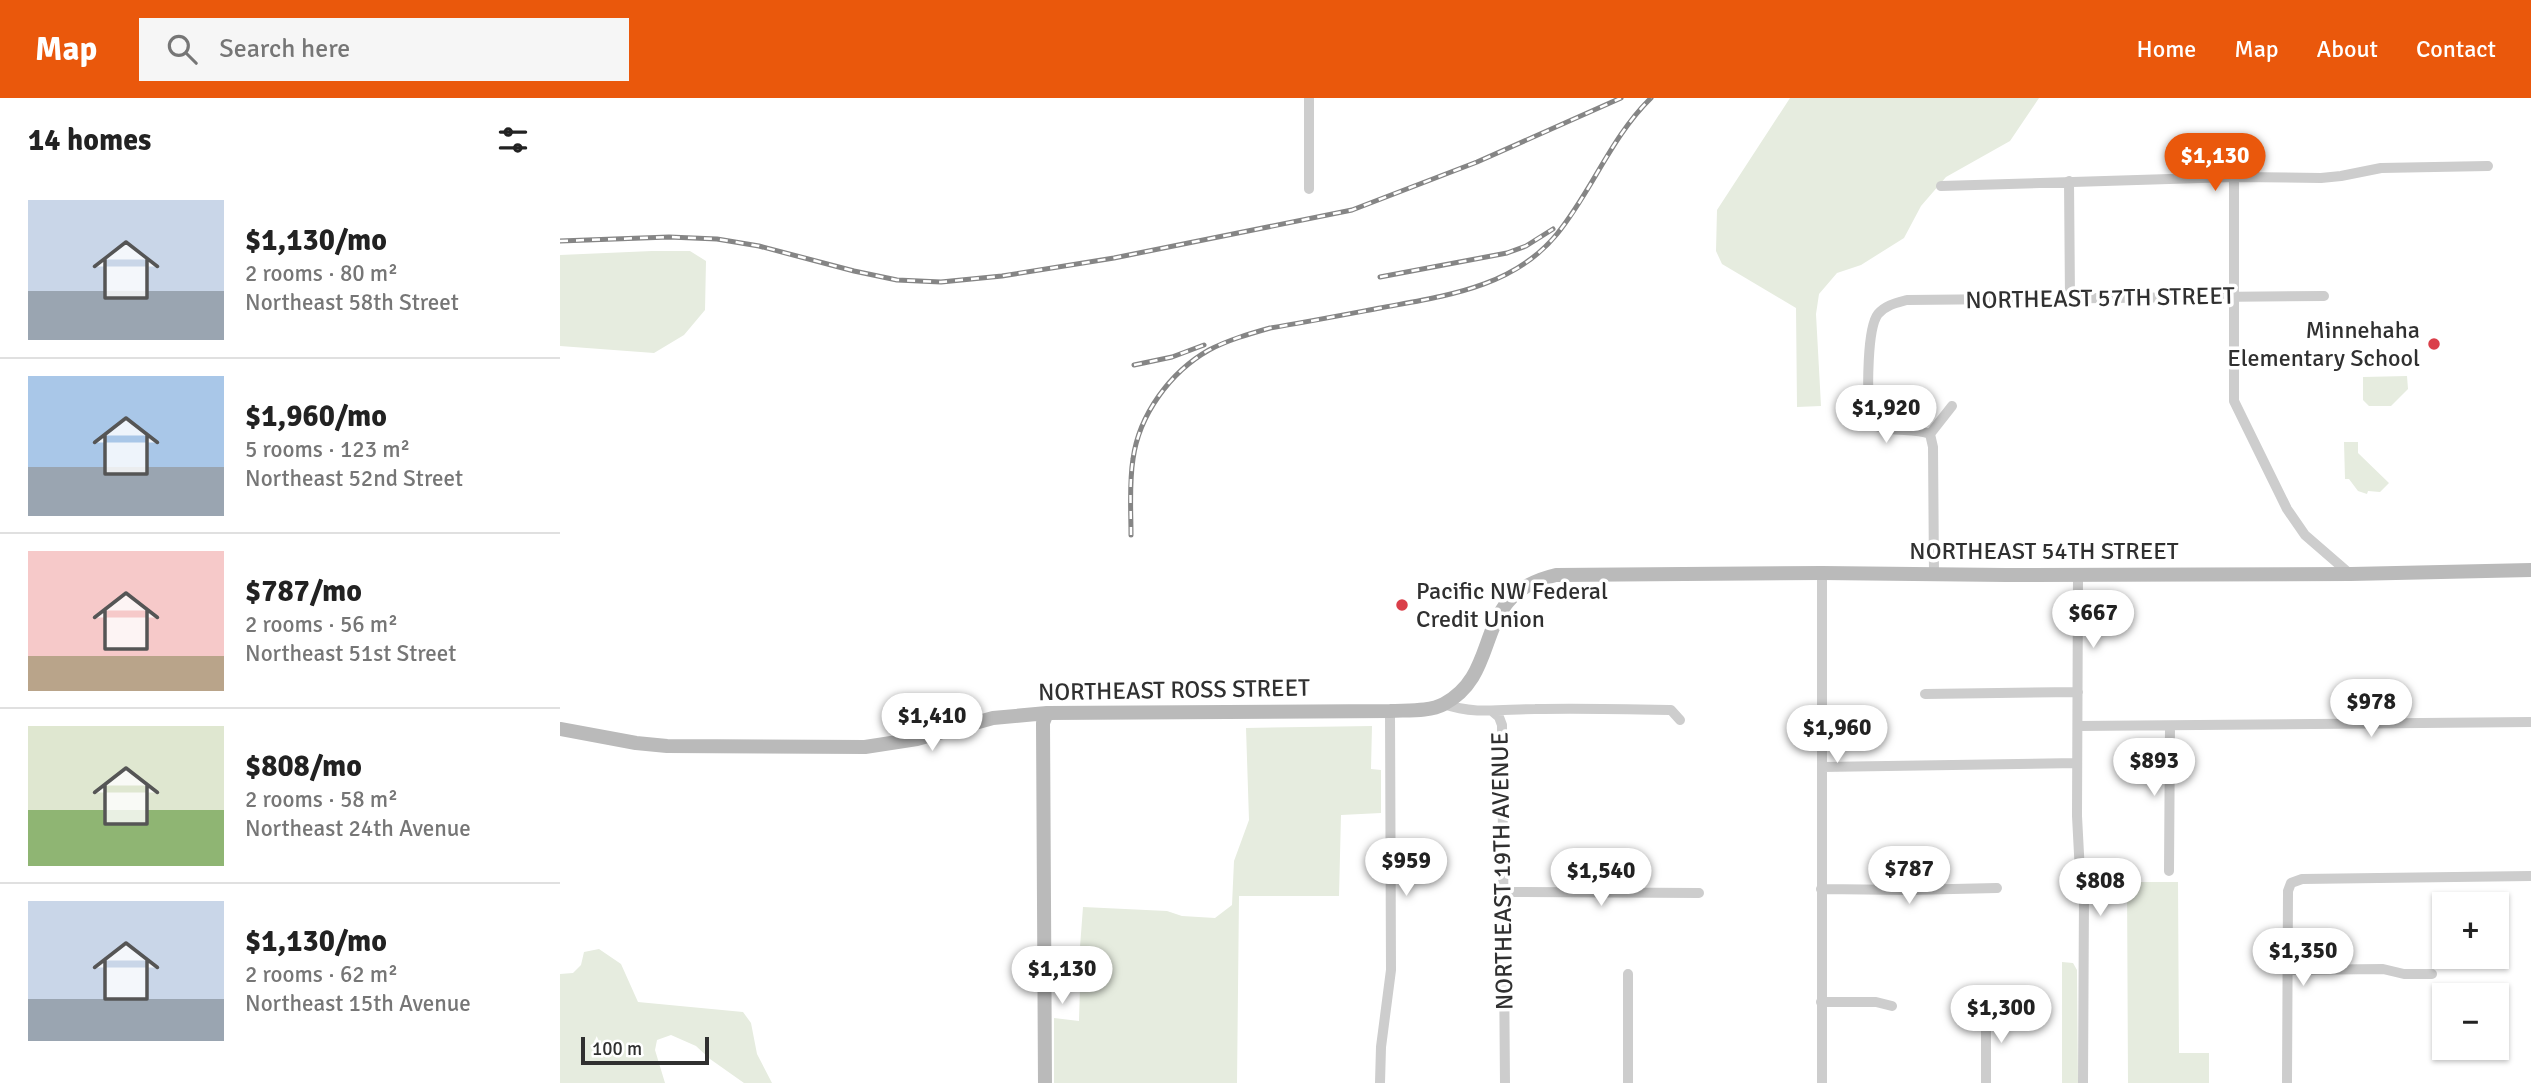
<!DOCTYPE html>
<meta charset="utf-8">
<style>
:root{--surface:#fff;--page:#f6f6f6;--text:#222;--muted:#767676;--line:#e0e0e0;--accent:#ea580c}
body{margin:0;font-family:Signika,sans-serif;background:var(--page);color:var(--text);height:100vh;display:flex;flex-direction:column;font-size:26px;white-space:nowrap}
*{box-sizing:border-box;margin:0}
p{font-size:23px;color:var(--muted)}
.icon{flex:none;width:38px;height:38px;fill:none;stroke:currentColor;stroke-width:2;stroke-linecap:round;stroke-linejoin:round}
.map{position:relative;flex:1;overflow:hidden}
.drawer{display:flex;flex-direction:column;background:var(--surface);width:560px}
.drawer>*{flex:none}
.buttons{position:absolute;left:1872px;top:794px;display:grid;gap:14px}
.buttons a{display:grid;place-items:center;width:77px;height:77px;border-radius:0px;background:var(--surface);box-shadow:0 2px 5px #0004;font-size:35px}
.scale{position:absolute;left:21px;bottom:18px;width:128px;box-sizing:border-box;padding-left:7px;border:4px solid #303030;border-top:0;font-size:19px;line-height:24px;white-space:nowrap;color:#303030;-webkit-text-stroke:5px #fff;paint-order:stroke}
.price{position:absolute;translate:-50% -60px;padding:0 16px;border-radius:24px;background:#fff;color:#222;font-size:23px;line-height:46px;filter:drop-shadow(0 2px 4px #0008)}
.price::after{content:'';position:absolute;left:50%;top:42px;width:21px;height:16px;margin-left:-10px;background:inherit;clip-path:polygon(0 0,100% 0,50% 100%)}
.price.on{background:var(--accent);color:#fff}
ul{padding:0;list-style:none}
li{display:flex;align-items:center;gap:21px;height:175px;padding:0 28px}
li+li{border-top:2px solid var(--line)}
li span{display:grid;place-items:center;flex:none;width:196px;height:140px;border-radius:0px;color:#555}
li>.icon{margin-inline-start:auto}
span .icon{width:84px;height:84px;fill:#fffc;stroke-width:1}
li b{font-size:30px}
h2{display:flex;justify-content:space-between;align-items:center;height:84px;padding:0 28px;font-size:30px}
header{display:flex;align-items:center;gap:42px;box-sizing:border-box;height:98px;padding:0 35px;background:var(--accent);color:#fff}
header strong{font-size:33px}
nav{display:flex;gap:38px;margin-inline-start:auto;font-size:24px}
.search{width:490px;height:63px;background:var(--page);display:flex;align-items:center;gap:18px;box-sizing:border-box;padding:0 24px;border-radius:0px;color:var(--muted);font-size:26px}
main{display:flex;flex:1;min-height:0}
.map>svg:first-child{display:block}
.green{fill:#e6ecdf}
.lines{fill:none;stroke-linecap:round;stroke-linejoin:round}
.street{stroke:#cdcdcd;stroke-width:10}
.secondary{stroke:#bababa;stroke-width:14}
.rail-casing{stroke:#858585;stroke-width:5}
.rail{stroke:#fff;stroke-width:2.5;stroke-dasharray:8;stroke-linecap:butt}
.poi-dot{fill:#da3f49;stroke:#fff;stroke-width:2.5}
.labels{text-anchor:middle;stroke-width:7;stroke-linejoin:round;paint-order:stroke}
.street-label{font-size:24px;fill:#303030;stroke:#fff}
.poi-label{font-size:24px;fill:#303030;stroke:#fff;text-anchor:end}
</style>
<header>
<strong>Map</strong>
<div class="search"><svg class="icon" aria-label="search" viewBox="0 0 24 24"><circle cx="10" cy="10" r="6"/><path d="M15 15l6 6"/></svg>Search here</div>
<nav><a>Home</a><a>Map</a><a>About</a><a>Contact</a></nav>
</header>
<main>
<section class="drawer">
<h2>14 homes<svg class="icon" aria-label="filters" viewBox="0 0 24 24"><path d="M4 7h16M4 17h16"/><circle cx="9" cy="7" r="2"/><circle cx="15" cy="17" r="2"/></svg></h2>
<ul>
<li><span style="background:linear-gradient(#c9d6e8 65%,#9aa5b1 0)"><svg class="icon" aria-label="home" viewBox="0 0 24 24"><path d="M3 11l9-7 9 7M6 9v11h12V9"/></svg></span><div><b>$1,130/mo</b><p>2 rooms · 80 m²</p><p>Northeast 58th Street</p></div></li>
<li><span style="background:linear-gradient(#a9c7e8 65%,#9aa5b1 0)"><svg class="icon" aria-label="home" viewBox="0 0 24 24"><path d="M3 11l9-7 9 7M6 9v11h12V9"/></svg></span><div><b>$1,960/mo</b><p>5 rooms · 123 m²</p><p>Northeast 52nd Street</p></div></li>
<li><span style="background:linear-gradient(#f6c9c9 75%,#b9a48a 0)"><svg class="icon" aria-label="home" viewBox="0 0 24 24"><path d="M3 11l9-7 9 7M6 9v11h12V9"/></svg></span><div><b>$787/mo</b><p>2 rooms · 56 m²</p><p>Northeast 51st Street</p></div></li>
<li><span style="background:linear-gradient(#dfe7d0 60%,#8fb573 0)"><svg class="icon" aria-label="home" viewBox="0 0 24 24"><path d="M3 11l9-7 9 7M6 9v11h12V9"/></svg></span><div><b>$808/mo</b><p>2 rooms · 58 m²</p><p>Northeast 24th Avenue</p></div></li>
<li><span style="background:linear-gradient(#c9d6e8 70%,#9aa5b1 0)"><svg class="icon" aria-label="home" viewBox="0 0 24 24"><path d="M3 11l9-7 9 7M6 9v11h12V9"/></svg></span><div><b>$1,130/mo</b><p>2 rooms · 62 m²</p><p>Northeast 15th Avenue</p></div></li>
</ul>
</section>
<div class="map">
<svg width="1971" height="985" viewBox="0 0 1971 985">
<rect width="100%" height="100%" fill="#fff"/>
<path class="green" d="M1230 0H1479L1450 43 1386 79 1361 108 1344 140 1301 167 1277 175 1259 196 1256 216 1261 308 1237 309 1236 210 1162 166 1156 153 1157 112Z
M92 153H130L146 163 145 212 124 237 94 255 0 248V157Z
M1847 278 1848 291 1831 308H1809L1803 302V279Z
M1784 344H1798V355L1829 385 1820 394 1808 393 1807 396 1798 393 1789 381H1785Z
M812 628 811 671 821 672V715L781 717 779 798H679L677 985H494V920L519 923 520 889 492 885 494 873 518 876 523 809 607 813 622 818 655 820 672 807 674 763 689 722 686 630Z
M1567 784H1618L1619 955H1649V985H1568Z
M39 851 61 866 78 904 183 914 191 925 197 956 212 985H184L150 961 136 948 111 937 97 942 95 952 105 985H0V876L13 875 21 867 24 854Z
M1502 864 1513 865 1517 872 1518 985H1502Z"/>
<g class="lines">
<path class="street" d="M749 0V91
M1674 79V303L1727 411 1745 437 1790 476
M1509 83 1510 201
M1381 88 1674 79 1761 80 1781 78 1821 70 1928 68
M1370 336 1392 308
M1374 476 1373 349 1370 336C1353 329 1335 335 1317 328 1314 323 1311 319 1310 313 1307 294 1307 230 1318 216 1326 207 1336 205 1347 202L1764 198
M1518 477 1517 718 1520 775
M1365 596 1518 594
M884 606C914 617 944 611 975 611 1020 610 1065 611 1111 612L1120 622
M932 613 939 619 942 627 945 985
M1518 628 1971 624
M1262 669 1517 665
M1609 773 1610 628
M1261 791 1349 792 1437 790
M944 794 1139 795
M1727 872 1823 871 1844 876H1872
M1261 904H1316L1332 908
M820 985 821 949 831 872 830 613
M1068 985V876
M1262 985V475
M1426 985V911L1435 901
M1523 985 1524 796 1526 792 1533 789H1567
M1727 985 1728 793 1731 785 1742 781 1971 778"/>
<path class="secondary" d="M0 631 76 645 107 648 305 649 357 641 433 620 487 615 830 613C847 612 869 614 884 606 945 573 909 497 996 477L1262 475 1446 477 1791 476 1971 472
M485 985 483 625 487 615"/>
<g class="rail-casing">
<path id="rail" d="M0 143 109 139 157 141 199 148 294 173 337 182 381 184 442 178 554 160 792 112 917 64 1061 0
M820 179 947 155 966 148 993 131
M574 267 612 259 644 247
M571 437C571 412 569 386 573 361 579 317 610 274 649 252 668 242 689 236 710 230 747 224 783 217 820 210 884 198 953 190 997 136 1032 93 1051 39 1091 0"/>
</g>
<use href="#rail" class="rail"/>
</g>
<g class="poi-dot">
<circle cx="1874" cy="246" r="7"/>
<circle cx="842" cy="507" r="7"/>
</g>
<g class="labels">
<g class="street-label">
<text transform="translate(1540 200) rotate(-1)" y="8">NORTHEAST 57TH STREET</text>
<text x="1484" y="461">NORTHEAST 54TH STREET</text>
<text transform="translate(614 592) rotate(-1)" y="8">NORTHEAST ROSS STREET</text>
<text transform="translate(942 773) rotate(-91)" y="8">NORTHEAST 19TH AVENUE</text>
</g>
<g class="poi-label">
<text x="1860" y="240">Minnehaha<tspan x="1860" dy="28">Elementary School</tspan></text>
<text x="856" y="501" text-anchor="start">Pacific NW Federal<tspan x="856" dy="28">Credit Union</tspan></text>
</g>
</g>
</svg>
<div class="buttons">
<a>+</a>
<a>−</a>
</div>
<div class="scale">100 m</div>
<b class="price on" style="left:1655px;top:95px">$1,130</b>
<b class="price" style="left:1326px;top:347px">$1,920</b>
<b class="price" style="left:1533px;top:552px">$667</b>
<b class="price" style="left:1811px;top:641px">$978</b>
<b class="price" style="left:372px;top:655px">$1,410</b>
<b class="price" style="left:1277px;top:667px">$1,960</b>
<b class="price" style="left:1594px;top:700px">$893</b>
<b class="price" style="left:846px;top:800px">$959</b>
<b class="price" style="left:1349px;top:808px">$787</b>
<b class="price" style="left:1041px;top:810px">$1,540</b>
<b class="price" style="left:1540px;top:820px">$808</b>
<b class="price" style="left:1743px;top:890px">$1,350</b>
<b class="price" style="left:502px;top:908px">$1,130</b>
<b class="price" style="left:1441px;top:947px">$1,300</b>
</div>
</main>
